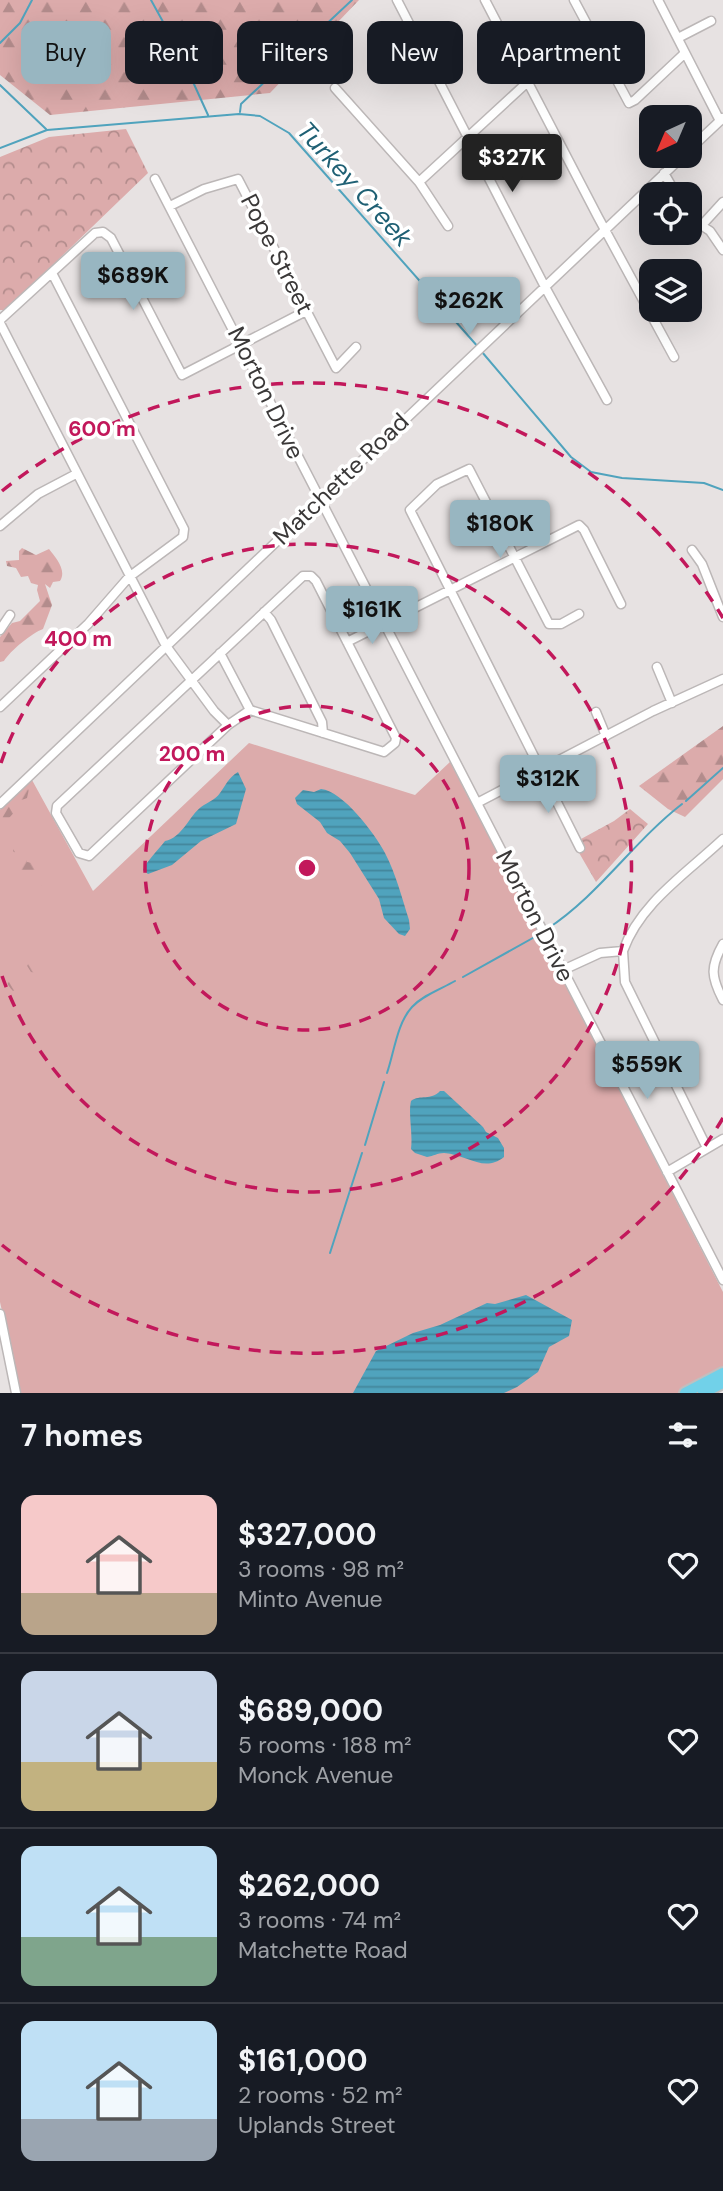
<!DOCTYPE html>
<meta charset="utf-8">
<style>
:root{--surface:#171b24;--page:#242831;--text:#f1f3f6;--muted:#9ea1a6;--line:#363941;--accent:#98b6c1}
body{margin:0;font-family:"DM Sans",sans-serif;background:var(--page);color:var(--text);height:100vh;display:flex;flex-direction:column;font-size:26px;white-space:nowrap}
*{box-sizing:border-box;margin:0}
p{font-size:23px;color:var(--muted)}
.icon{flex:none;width:38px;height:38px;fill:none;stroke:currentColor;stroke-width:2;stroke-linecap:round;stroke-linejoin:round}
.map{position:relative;height:1393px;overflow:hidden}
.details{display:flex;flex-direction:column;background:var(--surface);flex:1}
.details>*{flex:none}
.banner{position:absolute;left:21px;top:21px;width:682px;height:63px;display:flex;gap:14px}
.needle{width:46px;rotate:224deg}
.tools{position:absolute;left:639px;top:105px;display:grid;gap:14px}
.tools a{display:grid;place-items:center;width:63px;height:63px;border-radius:14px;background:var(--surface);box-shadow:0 7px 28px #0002;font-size:35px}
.price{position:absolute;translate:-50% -60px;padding:0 16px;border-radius:7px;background:var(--accent);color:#111;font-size:23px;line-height:46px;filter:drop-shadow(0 2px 4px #0008)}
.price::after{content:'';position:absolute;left:50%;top:42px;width:21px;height:16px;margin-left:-10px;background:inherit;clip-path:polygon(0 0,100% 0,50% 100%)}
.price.on{background:#222;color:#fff}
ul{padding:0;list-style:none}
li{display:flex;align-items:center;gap:21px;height:175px;padding:0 21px}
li+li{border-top:2px solid var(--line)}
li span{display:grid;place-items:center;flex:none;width:196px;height:140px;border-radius:14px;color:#555}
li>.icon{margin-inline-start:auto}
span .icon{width:84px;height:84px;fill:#fffc;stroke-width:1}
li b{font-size:30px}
h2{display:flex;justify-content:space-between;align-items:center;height:84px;padding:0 21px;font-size:30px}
.pill{padding:0 24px;border-radius:14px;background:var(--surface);box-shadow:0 7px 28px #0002;font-size:24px;line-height:63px}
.pill.on{background:var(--accent);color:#111}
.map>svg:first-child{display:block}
.grass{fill:#dcabab}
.forest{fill:url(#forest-firs)}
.park{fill:url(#park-crowns)}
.water{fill:url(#water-rules)}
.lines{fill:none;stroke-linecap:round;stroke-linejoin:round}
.stream{stroke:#50a3bd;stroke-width:2}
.minor-casing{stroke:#bcb7b7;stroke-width:11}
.major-casing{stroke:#c0bfbf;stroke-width:14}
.minor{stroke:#fff;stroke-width:8}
.major{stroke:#71d1e9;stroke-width:10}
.ring{fill:none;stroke:#c2185b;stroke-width:3.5;stroke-dasharray:12 9}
.labels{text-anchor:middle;stroke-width:7;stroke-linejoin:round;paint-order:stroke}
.street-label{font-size:24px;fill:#3a3838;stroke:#fff}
.water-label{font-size:26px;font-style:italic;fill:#1f6074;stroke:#fff}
.centre{fill:#c2185b;stroke:#fff;stroke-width:3.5}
.ring-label{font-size:21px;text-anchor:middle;font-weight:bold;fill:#c2185b;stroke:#fff;stroke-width:7;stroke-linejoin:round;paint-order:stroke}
</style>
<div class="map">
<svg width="723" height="1393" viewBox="0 0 723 1393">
<defs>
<pattern id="forest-firs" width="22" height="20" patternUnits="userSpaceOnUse" patternTransform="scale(1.75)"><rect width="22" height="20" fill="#dcabab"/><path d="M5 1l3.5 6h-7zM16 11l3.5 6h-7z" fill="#b38c8c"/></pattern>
<pattern id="park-crowns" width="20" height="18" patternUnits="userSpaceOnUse" patternTransform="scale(1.75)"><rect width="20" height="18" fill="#dcabab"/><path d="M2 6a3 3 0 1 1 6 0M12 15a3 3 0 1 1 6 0" fill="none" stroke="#b38c8c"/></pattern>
<pattern id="water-rules" width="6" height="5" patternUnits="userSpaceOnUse" patternTransform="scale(1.75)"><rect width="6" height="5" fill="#50a3bd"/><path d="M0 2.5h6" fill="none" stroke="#43869b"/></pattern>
</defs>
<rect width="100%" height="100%" fill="#e7e2e2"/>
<path class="grass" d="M249 743 415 795 451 761 723 1292V1370L678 1393H20L0 1302V810L32 780 93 891Z"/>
<path class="forest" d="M0 0H359L270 93 50 115 0 75Z
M22 548 36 555 49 549C56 558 67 570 60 581L53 582 50 588 45 584 52 605 43 629C32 633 10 651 4 661L0 662V637L12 623 20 621 40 601 37 590 38 585 31 583 28 576 21 577 16 568 7 566 6 561 19 560V551Z
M723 726V779L685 817 668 809 639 786Z
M25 787 29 789 27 798 17 802 19 807 9 818 0 823V810Z
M23 839 31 851 26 856 27 862 33 863 43 879 41 886H35L30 877 27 879 17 865 20 858 13 851 15 845Z
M26 944 34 950 42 965 36 973 31 972 21 956 23 948Z
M6 965 11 966 19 981 17 989 13 991C7 985 2 975 2 967Z"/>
<path class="park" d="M126 129 148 173 6 310H0V157L49 137Z
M630 809 648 824 596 882 578 851 584 846 581 839 614 821Z"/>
<path class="water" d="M238 772 246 789 236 824 201 841 172 865 148 874 143 870C146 862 159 849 165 841 182 838 190 815 201 807 208 802 215 800 220 793 226 785 228 778 238 772Z
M321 789C343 791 375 834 385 853 396 874 402 898 409 920L410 929 405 936 399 934 384 918 379 899 350 853 340 841 327 833 320 822 297 804 295 798 303 790 314 792Z
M440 1091H444L483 1127 486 1132 498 1138 504 1148V1157C484 1173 468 1155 444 1153 437 1153 434 1156 427 1157L415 1153 411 1149C413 1133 408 1114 411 1101 420 1094 431 1101 440 1091Z
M526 1295 572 1320 569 1336 549 1347 538 1372 517 1387 504 1393H353L376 1351 413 1333 440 1325 487 1303 495 1304Z"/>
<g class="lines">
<path class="stream" d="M151 0 178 49 208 115
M0 43 20 23 32 0
M0 85 46 129
M240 112 241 104 352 0
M0 148 47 130 239 114 260 116 289 133 479 348
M482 352 571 457 591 472 622 478 704 483 723 490
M686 801 723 768
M547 929C599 895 633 842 682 804
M463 977 540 934
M387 1073C394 1053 397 1023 412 1007 423 995 441 989 455 981
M365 1145 384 1082
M330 1253 362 1153"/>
<g class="minor-casing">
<path id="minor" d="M397 0 545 287 607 400
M485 0 598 217 674 357
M574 0 629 103 635 100 685 53
M658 0 720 121
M678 38 711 21
M335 88 419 182 448 226
M690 149 723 118
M664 173 676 194
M155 179 723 1280
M419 182 545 66 565 52 594 37
M170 206 204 189 238 179 336 368 356 347
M690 218 710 231 723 250
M702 225 723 202
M0 320 95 233 103 232 111 238 182 375 306 311
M0 323 166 646 214 711 228 725
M0 526 38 494 76 474
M692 550 702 564 723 617
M303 576H311L316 581 396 738 395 743 384 752 250 710 228 725 89 856 79 853 56 813 57 806Z
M264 612 271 620 322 722 323 733
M579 614 561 624H549L469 469 437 484 410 510 580 848
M0 630 10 615
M347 642 579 525 584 530 621 604
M220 653 250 710
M657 667 672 703
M0 707 88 624 129 577 183 537 184 529 52 273
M596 712 606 736
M477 803 653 711 723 679
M0 804 683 156
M723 944C710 967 711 977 723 1000
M623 951 625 982 707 1148
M563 970 600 953 623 951C640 903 687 873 723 839
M667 1172 723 1139
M0 1314 16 1393"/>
</g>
<g class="major-casing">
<path id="major" d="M685 1393 723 1373
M703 1393 723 1383"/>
</g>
<use href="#minor" class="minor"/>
<use href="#major" class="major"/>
</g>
<g class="ring">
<circle cx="307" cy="868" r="162"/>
<path d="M1 763A324 324 0 1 1 1 973"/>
<path d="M723 1118A485 485 0 0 1 2 1245M2 491A485 485 0 0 1 723 618"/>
</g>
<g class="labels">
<g class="street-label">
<text transform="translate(277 254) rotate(63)" y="8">Pope Street</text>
<text transform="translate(266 393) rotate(64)" y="8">Morton Drive</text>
<text transform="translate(341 479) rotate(-44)" y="8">Matchette Road</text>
<text transform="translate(535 916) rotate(63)" y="8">Morton Drive</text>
</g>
<g class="water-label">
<text transform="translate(355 184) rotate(48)" y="9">Turkey Creek</text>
</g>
</g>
<circle cx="307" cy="868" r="10" class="centre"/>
<g class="ring-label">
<text x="102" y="436">600 m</text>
<text x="78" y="646">400 m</text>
<text x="192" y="761">200 m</text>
</g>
</svg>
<div class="tools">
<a><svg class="needle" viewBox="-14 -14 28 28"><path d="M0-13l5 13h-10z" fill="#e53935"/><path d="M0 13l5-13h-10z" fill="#9ea1a6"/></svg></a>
<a><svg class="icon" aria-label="locate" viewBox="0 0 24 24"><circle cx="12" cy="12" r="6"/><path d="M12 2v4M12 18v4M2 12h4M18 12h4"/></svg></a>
<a><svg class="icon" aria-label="layers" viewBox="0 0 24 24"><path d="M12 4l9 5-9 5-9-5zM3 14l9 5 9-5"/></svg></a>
</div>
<b class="price on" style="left:512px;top:194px">$327K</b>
<b class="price" style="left:133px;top:312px">$689K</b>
<b class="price" style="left:469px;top:337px">$262K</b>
<b class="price" style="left:500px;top:560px">$180K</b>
<b class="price" style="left:372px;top:646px">$161K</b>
<b class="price" style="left:548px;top:815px">$312K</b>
<b class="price" style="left:647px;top:1101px">$559K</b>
<div class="banner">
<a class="pill on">Buy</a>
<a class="pill">Rent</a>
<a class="pill">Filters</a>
<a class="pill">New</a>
<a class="pill">Apartment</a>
</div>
</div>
<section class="details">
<h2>7 homes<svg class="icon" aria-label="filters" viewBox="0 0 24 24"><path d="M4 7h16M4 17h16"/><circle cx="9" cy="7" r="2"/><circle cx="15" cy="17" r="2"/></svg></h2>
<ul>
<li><span style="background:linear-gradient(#f6c9c9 70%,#b9a48a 0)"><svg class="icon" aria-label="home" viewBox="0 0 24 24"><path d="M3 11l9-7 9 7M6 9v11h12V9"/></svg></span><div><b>$327,000</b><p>3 rooms · 98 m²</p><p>Minto Avenue</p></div><svg class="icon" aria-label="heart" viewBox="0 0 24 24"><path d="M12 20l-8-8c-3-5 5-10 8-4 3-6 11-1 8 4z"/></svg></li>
<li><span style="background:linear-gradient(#c9d6e8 65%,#c2b280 0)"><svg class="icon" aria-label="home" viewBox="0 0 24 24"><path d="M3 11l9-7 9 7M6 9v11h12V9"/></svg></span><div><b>$689,000</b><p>5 rooms · 188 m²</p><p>Monck Avenue</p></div><svg class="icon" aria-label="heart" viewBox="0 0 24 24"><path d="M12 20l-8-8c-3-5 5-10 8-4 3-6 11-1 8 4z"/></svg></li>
<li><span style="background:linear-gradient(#bfe0f5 65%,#7fa58c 0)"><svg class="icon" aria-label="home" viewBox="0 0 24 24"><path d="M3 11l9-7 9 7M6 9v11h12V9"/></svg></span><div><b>$262,000</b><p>3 rooms · 74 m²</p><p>Matchette Road</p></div><svg class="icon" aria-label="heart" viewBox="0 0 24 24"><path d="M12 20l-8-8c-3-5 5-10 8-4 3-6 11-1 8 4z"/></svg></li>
<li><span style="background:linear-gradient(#bfe0f5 70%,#9aa5b1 0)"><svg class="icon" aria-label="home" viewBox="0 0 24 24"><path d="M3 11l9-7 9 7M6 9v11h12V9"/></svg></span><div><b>$161,000</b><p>2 rooms · 52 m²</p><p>Uplands Street</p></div><svg class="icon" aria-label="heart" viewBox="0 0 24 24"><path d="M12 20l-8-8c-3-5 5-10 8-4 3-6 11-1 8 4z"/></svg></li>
</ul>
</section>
